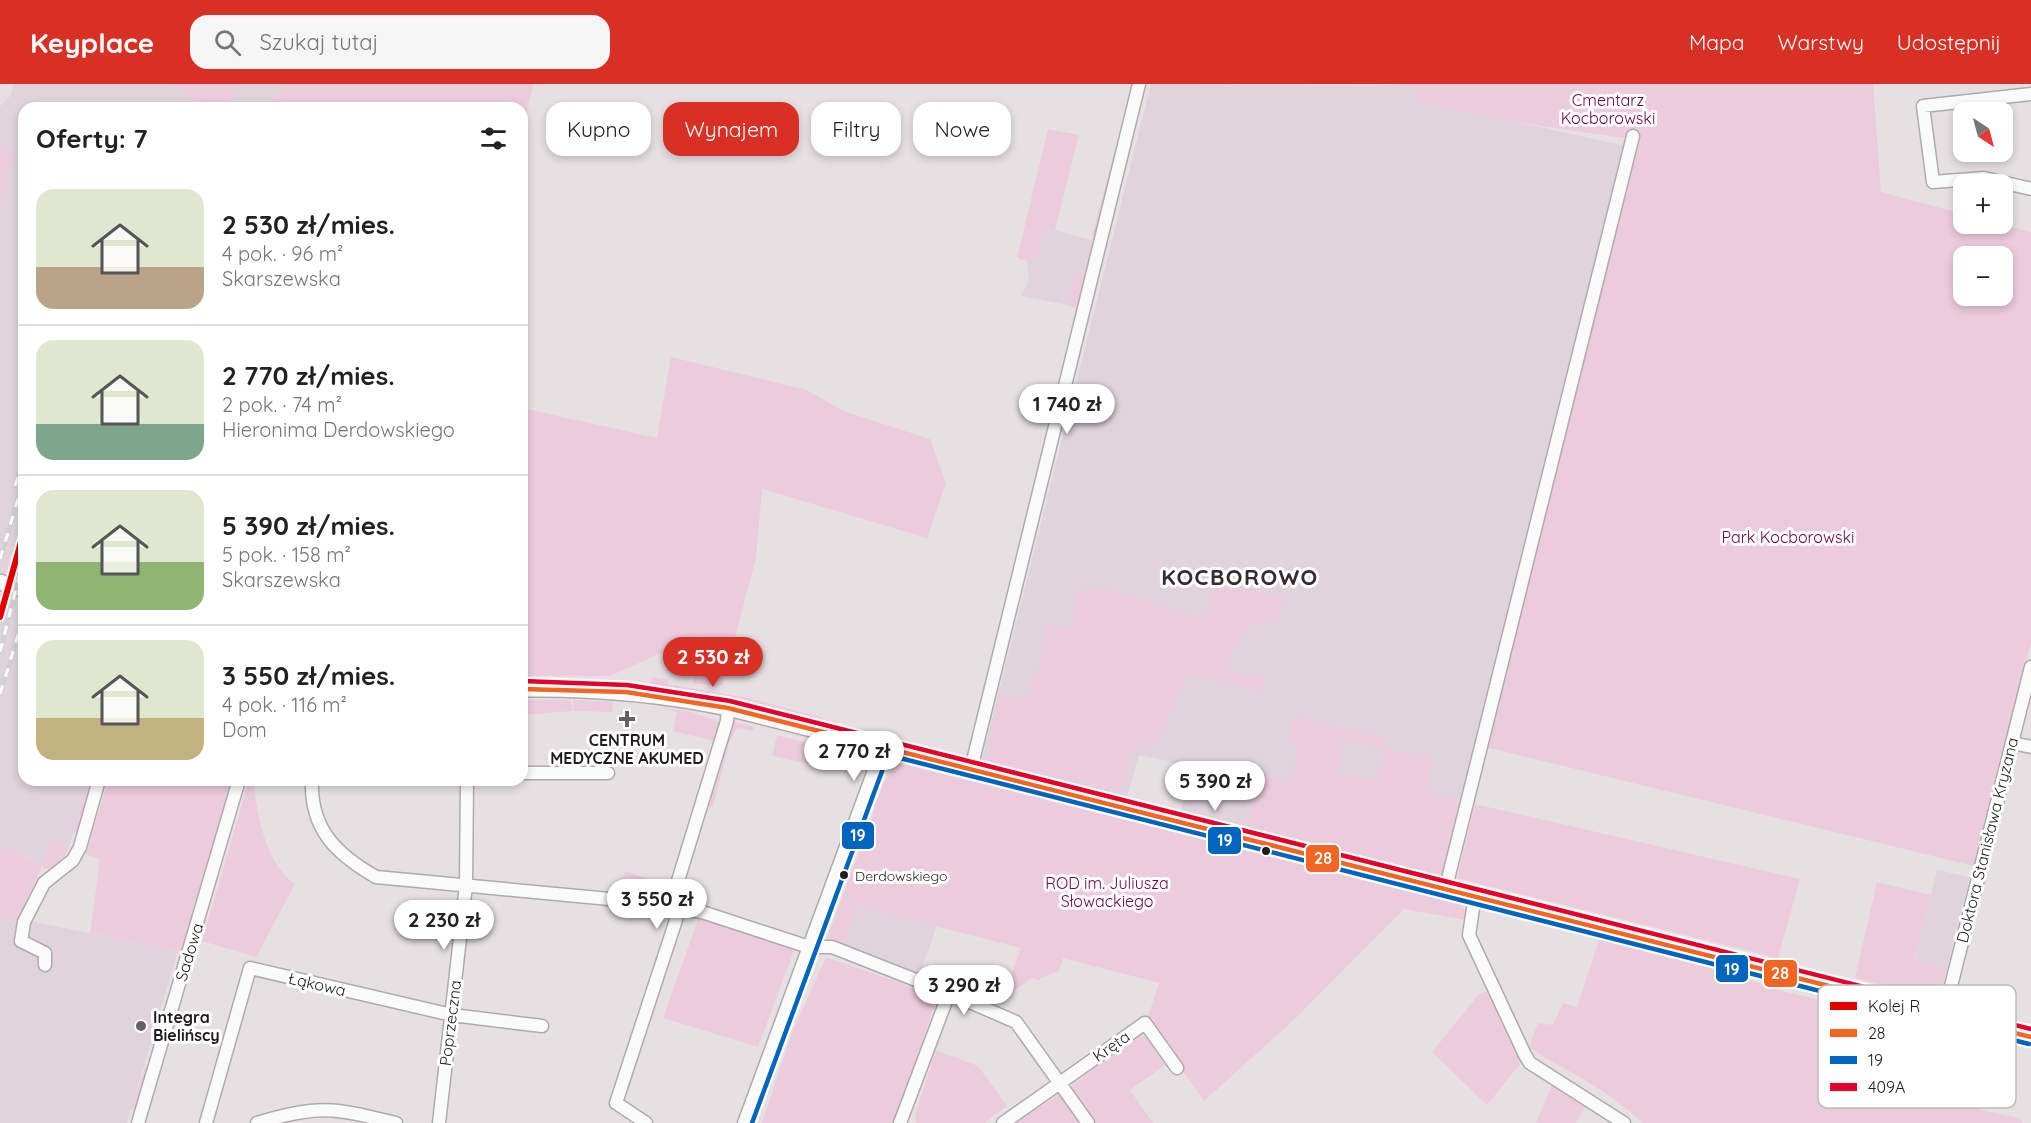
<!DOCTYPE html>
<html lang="pl">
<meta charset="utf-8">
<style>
:root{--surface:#fff;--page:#f6f6f6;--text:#222;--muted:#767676;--line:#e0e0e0;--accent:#d93025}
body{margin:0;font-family:Quicksand,sans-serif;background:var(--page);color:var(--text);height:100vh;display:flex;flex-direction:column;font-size:22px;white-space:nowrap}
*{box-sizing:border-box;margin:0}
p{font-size:20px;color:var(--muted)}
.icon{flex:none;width:33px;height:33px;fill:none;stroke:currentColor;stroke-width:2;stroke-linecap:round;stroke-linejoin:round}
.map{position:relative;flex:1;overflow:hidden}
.details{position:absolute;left:18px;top:18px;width:510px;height:684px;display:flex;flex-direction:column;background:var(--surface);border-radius:18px;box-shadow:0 3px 9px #0003}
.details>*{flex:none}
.hud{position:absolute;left:546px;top:18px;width:570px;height:54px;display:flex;gap:12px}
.needle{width:39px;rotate:144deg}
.fabs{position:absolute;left:1953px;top:18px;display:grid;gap:12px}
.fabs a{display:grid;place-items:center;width:60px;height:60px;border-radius:12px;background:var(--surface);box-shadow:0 3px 9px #0003;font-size:30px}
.price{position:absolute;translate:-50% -51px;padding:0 14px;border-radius:21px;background:#fff;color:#222;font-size:20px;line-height:39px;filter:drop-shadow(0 2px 3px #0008)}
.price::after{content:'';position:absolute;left:50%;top:36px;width:18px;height:14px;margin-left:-9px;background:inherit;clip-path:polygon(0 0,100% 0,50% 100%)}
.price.current{background:var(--accent);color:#fff}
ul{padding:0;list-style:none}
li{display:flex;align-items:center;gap:18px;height:150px;padding:0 18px}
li+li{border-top:2px solid var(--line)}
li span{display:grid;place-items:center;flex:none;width:168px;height:120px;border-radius:18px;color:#555}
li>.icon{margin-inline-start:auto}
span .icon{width:72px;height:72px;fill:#fffc;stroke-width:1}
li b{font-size:26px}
h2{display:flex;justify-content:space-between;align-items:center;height:72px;padding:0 18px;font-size:26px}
.chip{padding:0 21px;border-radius:18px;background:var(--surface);box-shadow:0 3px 9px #0003;font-size:21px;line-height:54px}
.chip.current{background:var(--accent);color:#fff}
header{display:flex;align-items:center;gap:36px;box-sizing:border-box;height:84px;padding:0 30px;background:var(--accent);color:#fff}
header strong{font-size:28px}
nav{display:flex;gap:33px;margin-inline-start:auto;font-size:21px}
.search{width:420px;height:54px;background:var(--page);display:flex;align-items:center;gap:15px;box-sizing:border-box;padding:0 21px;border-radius:18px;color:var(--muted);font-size:22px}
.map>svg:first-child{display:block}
.built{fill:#e1d3db}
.green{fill:#eccbdc;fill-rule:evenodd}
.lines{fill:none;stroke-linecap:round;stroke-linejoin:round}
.minor-casing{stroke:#afaaad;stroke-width:15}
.major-casing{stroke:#afaaad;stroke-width:18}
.minor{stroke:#fbfafb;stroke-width:12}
.major{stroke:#fbfafb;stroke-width:15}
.rail-casing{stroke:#d2d1d1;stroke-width:5}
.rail{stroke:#fff;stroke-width:3;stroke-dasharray:9;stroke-linecap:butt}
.bus-1-casing{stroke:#fff;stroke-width:9}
.bus-2-casing{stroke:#fff;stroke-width:9}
.bus-3-casing{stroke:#fff;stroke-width:9}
.bus-1{stroke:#f26522;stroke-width:4.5}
.bus-2{stroke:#0065bd;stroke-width:4.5}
.bus-3{stroke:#e4002b;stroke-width:4.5}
.rail-1-casing{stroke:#fff;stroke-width:10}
.rail-1{stroke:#e50000;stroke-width:6}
.poi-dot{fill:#656062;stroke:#fff;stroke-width:2}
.bus-dot{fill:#201b1d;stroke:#fff;stroke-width:2}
.labels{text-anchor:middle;stroke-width:6;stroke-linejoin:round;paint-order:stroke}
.bus-label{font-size:14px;fill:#201b1d;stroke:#fff;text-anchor:start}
.park-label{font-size:16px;fill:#6d024e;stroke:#fff}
.poi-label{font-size:16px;font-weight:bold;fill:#201b1d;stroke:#fff}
.street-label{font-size:16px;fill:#201b1d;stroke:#fff}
.district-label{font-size:22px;font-weight:bold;letter-spacing:1.5px;fill:#362b31;stroke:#fff}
.key{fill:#fff;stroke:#bcbbbb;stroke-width:1.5}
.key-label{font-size:16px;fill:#201b1d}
.line-badge{stroke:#fff;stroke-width:2}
.badge-label{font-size:16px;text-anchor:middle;font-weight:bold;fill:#fff}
</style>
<header>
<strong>Keyplace</strong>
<div class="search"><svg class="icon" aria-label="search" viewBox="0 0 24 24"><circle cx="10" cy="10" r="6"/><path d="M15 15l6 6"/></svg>Szukaj tutaj</div>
<nav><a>Mapa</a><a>Warstwy</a><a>Udostępnij</a></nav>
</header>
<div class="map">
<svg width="2031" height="1039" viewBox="0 0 2031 1039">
<rect width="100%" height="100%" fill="#e6e0e3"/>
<path class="built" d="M13 0H168L208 23 231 0H284L267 24H24V696H89L69 763 51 756 43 782 0 761V22L11 11Z
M1151 0 1370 2 1398 0 1417 4 1415 16 1626 62 1443 796 1180 730 1192 683 1139 671 1126 716 981 679Z
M1045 143 1091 156 1085 189 1076 187 1067 221 1021 212 1029 197 1027 177 1037 172Z
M1937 786 1970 793 1947 885 1915 877Z
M857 822 937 842 920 889 844 861Z
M0 831 178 867 127 1039H0Z"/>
<path class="green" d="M168 0H241L224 24 213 19 208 23Z
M284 0H533L522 51V24H267Z
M1399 0H1873L1881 108 1963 130 1964 140H1999L2031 148V559L1974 782 1485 663 1631 55 1494 35 1414 16 1416 4ZM1964 172H2002V212H1964Z
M1048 45 1079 51 1055 146 1045 143 1037 172 1027 177 1017 174Z
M1120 48 1122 52 1098 151 1095 153 1092 151Z
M0 62 15 70 3 92 10 100 0 115Z
M1091 156 1095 162 1076 224 1067 221 1076 186 1085 188Z
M671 273 807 306 843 327 930 355 946 399 927 454 762 405 756 474 722 602 693 599 699 552 610 592H522V324L657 354Z
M1214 500 1284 514 1279 538 1252 539 1231 568 1225 585 1266 595 1263 608 1188 590 1156 660 1132 665 1121 706 988 678 998 612 1025 615 1044 570 1046 540 1071 545 1078 507 1099 503 1198 533 1207 527Z
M652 593 668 595V600L748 614 823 634V637L733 614 651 600Z
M662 603 726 615 835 642 834 645 662 605Z
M522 616H571L572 627 522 631Z
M573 616 613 618 612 628 574 627Z
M660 623 692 628 719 638 715 657 673 647 677 628Z
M1294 632 1386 654 1384 664 1341 657 1338 689 1376 696 1386 665 1432 673 1428 708 1459 716 1444 790 1252 743 1248 733 1263 693 1290 697 1299 662 1289 654Z
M735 638 755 643 753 647 737 644 729 660 713 723 708 722 730 643Z
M777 651 861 674 865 681 850 689 772 672Z
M897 679 1458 816 1467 830 1465 836 1404 825 1298 932 1204 1017 1147 936 1159 899 1063 874 1059 887 1038 896 1032 894 1013 907H1009L1007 903 1021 864 857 822 844 861 827 854 860 766 866 767C871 736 877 703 897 679Z
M89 696H95L81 746 72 750Z
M108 696H234L185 866 178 867 90 849 100 776 86 770Z
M246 696 175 938H171Z
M249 696H254C256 729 266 780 295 800L256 873 202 857Z
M1475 720 1800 795 1778 874 1457 794Z
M51 756 69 763C65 774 58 779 48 785L42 783 17 836 0 831V761L42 782Z
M625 787 670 803 665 814 651 818 626 813 627 807 620 804Z
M1877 798 1931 811 1915 876 1947 885 1939 916 1855 894Z
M699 833 795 864 758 963 663 934Z
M1600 854 1706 882 1786 908 1995 957 1981 1026 2018 1034 2024 1039H1643C1622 1019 1595 1001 1569 987 1553 978 1543 974 1529 962L1538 939 1553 941 1563 919 1577 923Z
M826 873 938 912 894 1039H762L792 949Z
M1489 907 1521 979 1487 1021 1432 968 1479 910Z
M1140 951 1147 953 1165 981 1130 1006 1153 1039H1013L1053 1015Z
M936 966 978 982 1007 1022 984 1039H916L915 1030Z
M145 983 148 987 137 1023 131 1026Z
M1552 1001 1585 1022 1576 1039H1536Z"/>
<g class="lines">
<g class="minor-casing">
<path id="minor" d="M2031 10 1923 22 1933 98 1984 94 2031 105
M2012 659 2031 663
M971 685 1139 0
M522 689H608
M312 696C310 745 336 770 376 793L620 816 702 828 809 863H832L949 909 1016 938 1088 1039
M1446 803 1633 52
M1475 811 1469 851 1525 971 1530 979 1624 1039
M45 881V869L21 857 24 838 44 799 73 776 80 763 99 696
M1944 930 2031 583
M138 1039 239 696
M206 1039 250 884 452 931 542 942
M257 1039C319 1020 334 1024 396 1039
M439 1039 466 801 467 696
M646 1039 616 1019 676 836 677 800 727 637 728 624
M744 1039 883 662
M900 1039 949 909
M1003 1039 1145 939 1177 984"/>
</g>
<g class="major-casing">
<path id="major" d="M0 498 24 506
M522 605C594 604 658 609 728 624L2031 953"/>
</g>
<use href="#minor" class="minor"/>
<use href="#major" class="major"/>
<g class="rail-casing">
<path id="rail" d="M15 402 24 376
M0 475 24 395
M0 568 24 473
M0 610 24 532"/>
</g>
<use href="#rail" class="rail"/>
<g class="bus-1-casing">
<path id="bus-1" d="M522 605 626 608 728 624 2031 953"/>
</g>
<g class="bus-2-casing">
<path id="bus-2" d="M752 1039 888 671 2029 960"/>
</g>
<g class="bus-3-casing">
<path id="bus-3" d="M522 597 627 601 730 617 2031 945"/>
</g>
<use href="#bus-1" class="bus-1"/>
<use href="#bus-2" class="bus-2"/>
<use href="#bus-3" class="bus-3"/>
<g class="rail-1-casing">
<path id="rail-1" d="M0 533 24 447"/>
</g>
<use href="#rail-1" class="rail-1"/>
</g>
<g class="poi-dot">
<path d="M624 626h6v6h6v6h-6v6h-6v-6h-6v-6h6z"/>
<circle cx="141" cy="942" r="6"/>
</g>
<g class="bus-dot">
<circle cx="1266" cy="767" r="5"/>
<circle cx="844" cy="791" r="5"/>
</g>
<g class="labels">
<g class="bus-label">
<text x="855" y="797">Derdowskiego</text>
</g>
<g class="park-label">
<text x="1608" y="22">Cmentarz<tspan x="1608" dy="18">Kocborowski</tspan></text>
<text x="1788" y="459">Park Kocborowski</text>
<text x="1107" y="805">ROD im. Juliusza<tspan x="1107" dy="18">Słowackiego</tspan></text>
</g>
<g class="poi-label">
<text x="627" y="662">CENTRUM<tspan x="627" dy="18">MEDYCZNE AKUMED</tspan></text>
<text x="153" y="939" text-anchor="start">Integra<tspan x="153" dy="18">Bielińscy</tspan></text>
</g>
<g class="street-label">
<text transform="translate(1987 756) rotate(-76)" y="6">Doktora Stanisława Kryzana</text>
<text transform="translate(189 868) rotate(-73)" y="6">Sadowa</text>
<text transform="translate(317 900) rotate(13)" y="6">Łąkowa</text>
<text transform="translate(450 939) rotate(-83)" y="6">Poprzeczna</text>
<text transform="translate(1111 962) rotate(-35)" y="6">Kręta</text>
</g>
<g class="district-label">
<text x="1240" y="501">KOCBOROWO</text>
</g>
</g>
<rect x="1818" y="901" width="198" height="123" rx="9" class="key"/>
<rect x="1830" y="918" width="27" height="8" fill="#e50000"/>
<rect x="1830" y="945" width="27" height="8" fill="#f26522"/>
<rect x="1830" y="972" width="27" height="8" fill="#0065bd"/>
<rect x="1830" y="999" width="27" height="8" fill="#e4002b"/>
<g class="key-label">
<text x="1868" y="928">Kolej R</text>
<text x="1868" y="955">28</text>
<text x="1868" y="982">19</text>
<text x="1868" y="1009">409A</text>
</g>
<g class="line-badge">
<rect x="841" y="737" width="34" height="29" rx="6" fill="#0065bd"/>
<rect x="1207" y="742" width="35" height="29" rx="6" fill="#0065bd"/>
<rect x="1305" y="760" width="35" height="29" rx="6" fill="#f26522"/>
<rect x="1715" y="870" width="34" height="29" rx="6" fill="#0065bd"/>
<rect x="1763" y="875" width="35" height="29" rx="6" fill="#f26522"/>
</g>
<g class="badge-label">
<text x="858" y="757">19</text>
<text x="1225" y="762">19</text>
<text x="1323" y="780">28</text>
<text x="1732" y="891">19</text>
<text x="1780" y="895">28</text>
</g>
</svg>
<div class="fabs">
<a><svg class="needle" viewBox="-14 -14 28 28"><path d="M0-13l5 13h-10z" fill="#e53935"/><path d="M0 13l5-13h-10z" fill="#767676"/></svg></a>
<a>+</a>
<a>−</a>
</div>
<b class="price" style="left:1067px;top:351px">1 740 zł</b>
<b class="price current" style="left:713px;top:604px">2 530 zł</b>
<b class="price" style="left:854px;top:698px">2 770 zł</b>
<b class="price" style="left:1215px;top:728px">5 390 zł</b>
<b class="price" style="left:657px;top:846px">3 550 zł</b>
<b class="price" style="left:444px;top:867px">2 230 zł</b>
<b class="price" style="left:964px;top:932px">3 290 zł</b>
<div class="hud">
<a class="chip">Kupno</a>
<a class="chip current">Wynajem</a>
<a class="chip">Filtry</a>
<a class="chip">Nowe</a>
</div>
<section class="details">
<h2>Oferty: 7<svg class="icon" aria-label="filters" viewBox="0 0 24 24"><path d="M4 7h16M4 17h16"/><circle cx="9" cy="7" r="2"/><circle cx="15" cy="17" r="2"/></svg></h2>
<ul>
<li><span style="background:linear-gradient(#dfe7d0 65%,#b9a48a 0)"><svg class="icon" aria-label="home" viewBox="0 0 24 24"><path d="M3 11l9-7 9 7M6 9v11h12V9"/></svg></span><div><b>2 530 zł/mies.</b><p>4 pok. · 96 m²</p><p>Skarszewska</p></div></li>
<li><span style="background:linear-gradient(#dfe7d0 70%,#7fa58c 0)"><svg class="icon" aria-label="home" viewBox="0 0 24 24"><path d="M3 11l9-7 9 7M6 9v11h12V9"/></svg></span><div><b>2 770 zł/mies.</b><p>2 pok. · 74 m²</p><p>Hieronima Derdowskiego</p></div></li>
<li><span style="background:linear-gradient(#dfe7d0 60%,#8fb573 0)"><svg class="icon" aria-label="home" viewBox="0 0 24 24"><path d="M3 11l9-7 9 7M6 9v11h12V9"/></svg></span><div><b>5 390 zł/mies.</b><p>5 pok. · 158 m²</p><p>Skarszewska</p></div></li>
<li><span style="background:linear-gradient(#dfe7d0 65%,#c2b280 0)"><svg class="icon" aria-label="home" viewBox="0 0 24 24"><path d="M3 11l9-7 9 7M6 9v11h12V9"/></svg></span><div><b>3 550 zł/mies.</b><p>4 pok. · 116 m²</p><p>Dom</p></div></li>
</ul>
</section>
</div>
